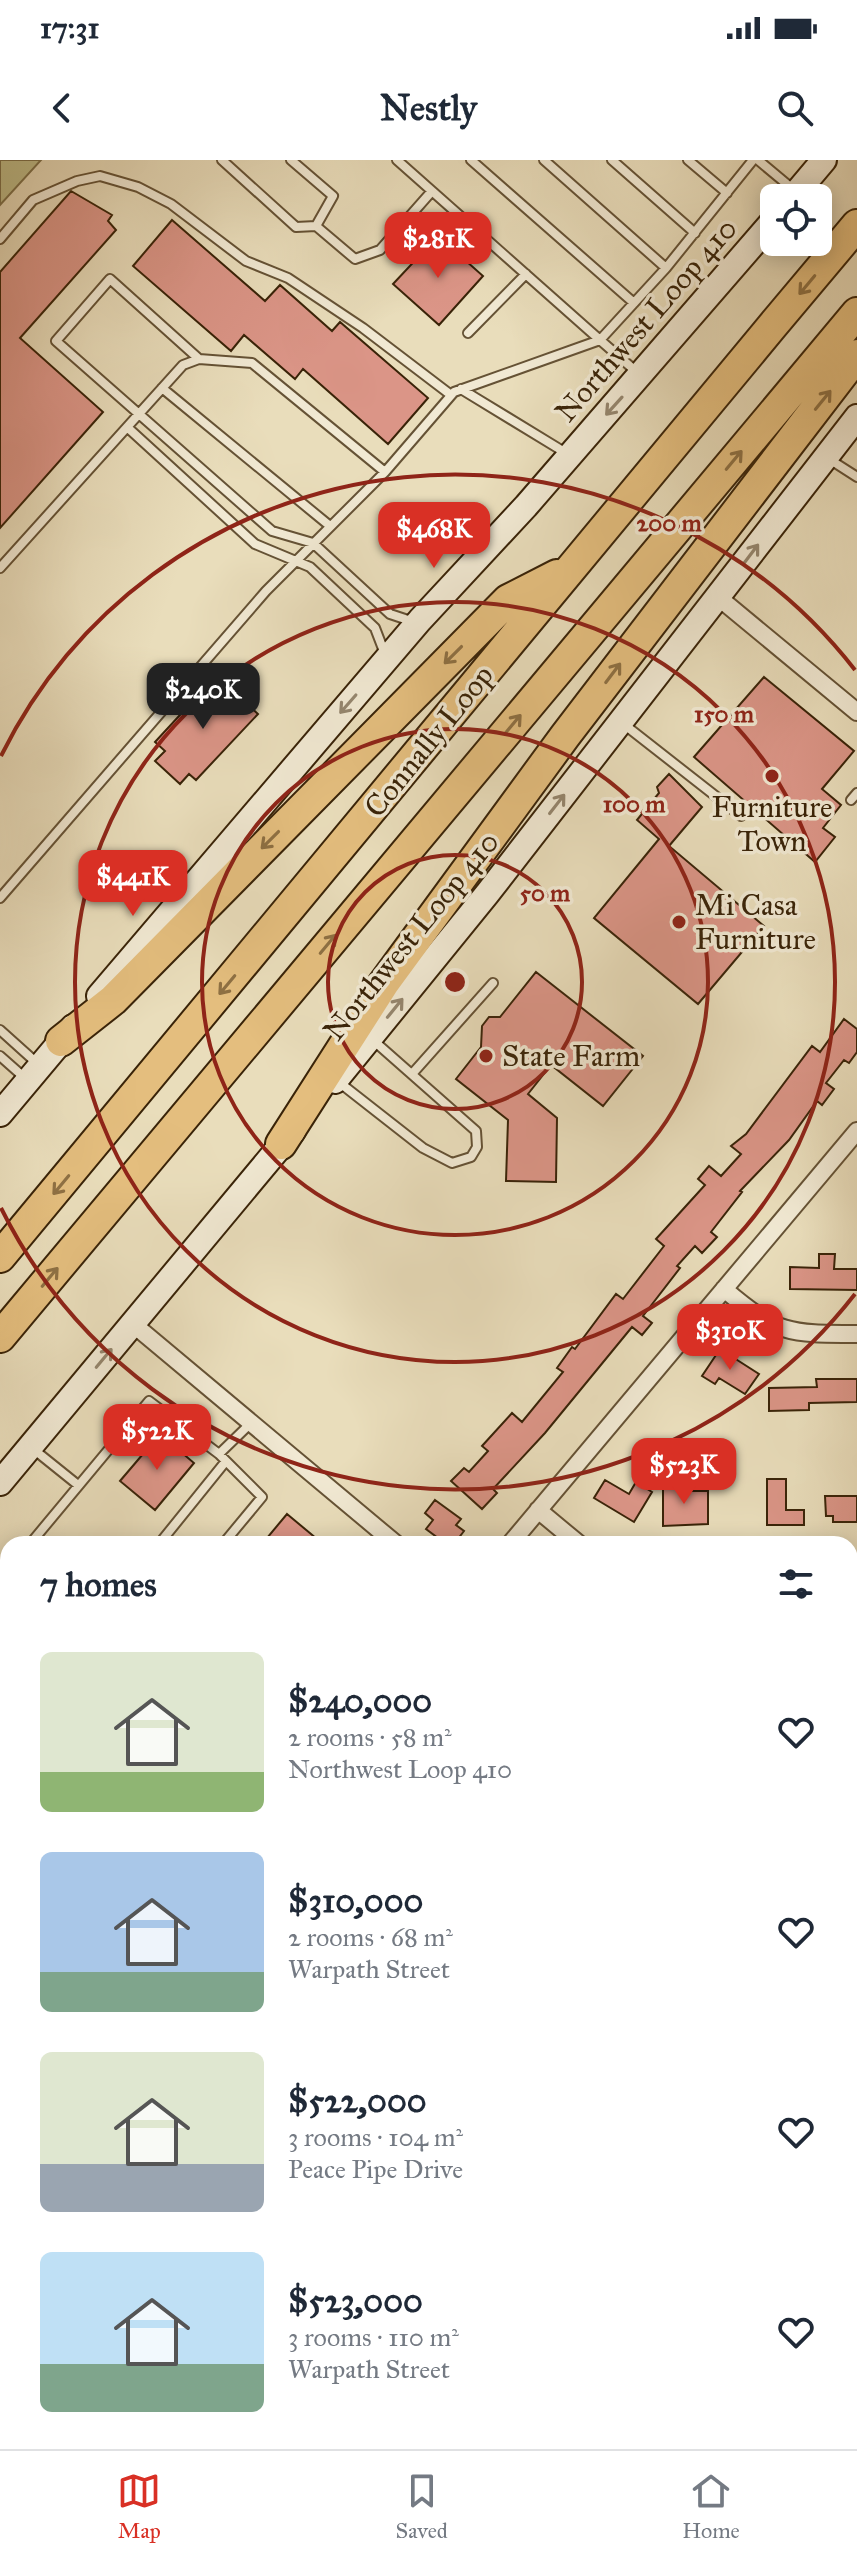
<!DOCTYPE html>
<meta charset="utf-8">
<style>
:root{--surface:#fff;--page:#f2f2f3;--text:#1f2937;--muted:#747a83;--line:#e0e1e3;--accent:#d93025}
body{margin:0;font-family:"IM FELL Great Primer",serif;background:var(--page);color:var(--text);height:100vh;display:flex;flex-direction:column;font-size:30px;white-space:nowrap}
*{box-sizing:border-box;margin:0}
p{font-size:26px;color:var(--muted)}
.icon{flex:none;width:44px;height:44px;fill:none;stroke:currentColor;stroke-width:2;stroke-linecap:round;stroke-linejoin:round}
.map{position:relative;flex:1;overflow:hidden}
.drawer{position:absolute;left:0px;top:1376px;width:858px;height:914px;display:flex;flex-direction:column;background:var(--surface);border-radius:24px 24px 0 0;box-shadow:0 4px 20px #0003}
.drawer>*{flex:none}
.fabs{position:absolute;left:760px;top:24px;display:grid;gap:16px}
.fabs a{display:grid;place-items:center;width:72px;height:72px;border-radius:12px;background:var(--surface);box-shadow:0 4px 20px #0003;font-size:40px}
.price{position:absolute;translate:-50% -68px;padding:0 18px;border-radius:16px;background:var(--accent);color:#fff;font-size:26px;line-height:52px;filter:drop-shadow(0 2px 4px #0008)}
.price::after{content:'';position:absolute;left:50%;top:48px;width:24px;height:18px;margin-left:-12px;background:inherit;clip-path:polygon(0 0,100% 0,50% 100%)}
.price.current{background:#222;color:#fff}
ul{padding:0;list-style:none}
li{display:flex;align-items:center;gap:24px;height:200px;padding:0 40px}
li span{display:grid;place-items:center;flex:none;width:224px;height:160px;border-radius:12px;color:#555}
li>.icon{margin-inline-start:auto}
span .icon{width:96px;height:96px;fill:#fffc;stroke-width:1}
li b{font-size:34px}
h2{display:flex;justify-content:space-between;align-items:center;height:96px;padding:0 40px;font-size:34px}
.status{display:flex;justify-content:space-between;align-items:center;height:56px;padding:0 40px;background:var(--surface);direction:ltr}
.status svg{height:22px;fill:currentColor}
header{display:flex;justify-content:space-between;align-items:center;height:104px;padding:0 40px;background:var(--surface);font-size:36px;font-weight:700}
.menu{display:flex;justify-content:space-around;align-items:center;height:112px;border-top:2px solid var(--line);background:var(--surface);font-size:22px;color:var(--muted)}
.menu a{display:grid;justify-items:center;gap:4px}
.menu .current{color:var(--accent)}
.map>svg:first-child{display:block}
.green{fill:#bfbe8b;stroke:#7c704a;stroke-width:2}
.building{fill:#db9587;stroke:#392308;stroke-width:2}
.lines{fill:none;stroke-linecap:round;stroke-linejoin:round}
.service-casing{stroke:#655235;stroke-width:12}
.minor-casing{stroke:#655235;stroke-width:20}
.secondary-casing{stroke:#392308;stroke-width:28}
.motorway-casing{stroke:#392308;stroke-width:34}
.service{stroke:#f1e9d3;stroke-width:8}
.minor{stroke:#f1e9d3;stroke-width:16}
.secondary{stroke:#f1e9d3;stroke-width:24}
.motorway{stroke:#e4be7e;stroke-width:30}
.oneway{stroke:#8e7043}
.oneway2{stroke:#95866e}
.ring{fill:none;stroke:#8f2418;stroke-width:4}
.poi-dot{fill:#8f2418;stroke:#f1e9d3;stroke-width:3}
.labels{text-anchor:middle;stroke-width:7;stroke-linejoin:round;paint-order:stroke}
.street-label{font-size:30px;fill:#392308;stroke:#f1e9d3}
.poi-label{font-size:30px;fill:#392308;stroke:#f1e9d3;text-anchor:start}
.centre{fill:#8f2418;stroke:#f1e9d3;stroke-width:4}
.ring-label{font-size:24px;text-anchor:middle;font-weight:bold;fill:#8f2418;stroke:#f1e9d3;stroke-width:7;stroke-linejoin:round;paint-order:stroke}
</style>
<div class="status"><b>17:31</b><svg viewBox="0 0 49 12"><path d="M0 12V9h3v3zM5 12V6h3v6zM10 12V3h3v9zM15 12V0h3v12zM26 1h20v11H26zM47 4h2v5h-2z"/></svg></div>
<header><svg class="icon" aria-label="back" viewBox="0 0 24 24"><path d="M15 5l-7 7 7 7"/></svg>Nestly<svg class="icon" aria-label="search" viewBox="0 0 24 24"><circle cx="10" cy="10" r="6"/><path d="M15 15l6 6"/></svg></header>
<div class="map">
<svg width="857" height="2289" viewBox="0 0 857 2289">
<rect width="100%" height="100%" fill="#e9ddbb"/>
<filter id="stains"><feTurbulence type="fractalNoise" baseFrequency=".0025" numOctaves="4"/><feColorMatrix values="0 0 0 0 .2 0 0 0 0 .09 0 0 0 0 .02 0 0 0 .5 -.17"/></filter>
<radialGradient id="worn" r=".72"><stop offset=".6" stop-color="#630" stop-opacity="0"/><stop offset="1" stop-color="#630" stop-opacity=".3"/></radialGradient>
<path class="green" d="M0 0H41L0 45Z
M0 1952H8V2065H0Z
M98 2282H221V2289H98Z
M297 2282H422V2289H297Z"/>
<path class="building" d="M71 31 112 55 108 61 116 70 20 178 103 252 0 368V112Z
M172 60 265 141 280 125 332 171 340 162 428 238 388 284 303 209 295 219 244 175 231 191 133 106Z
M438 76 483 116 439 165 393 124Z
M216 516 258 554 196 620 189 614 180 624 155 601 165 591 155 582Z
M764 517 854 591 822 629 841 645 823 668 835 677 815 702 694 597Z
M669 614 702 647 669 686 764 766 698 844 594 758 659 679 637 660 659 633 657 627Z
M536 812 643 896 603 946 551 905 528 934 557 958 556 1022 506 1021 508 960 456 919 481 887 482 866 489 857H500Z
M844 859 857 869V892L849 903 844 900 826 923 834 929 822 945 817 941 789 980 740 1031 742 1032 711 1072 717 1077 702 1093 695 1086 677 1106 680 1108 643 1156 652 1163 642 1175 632 1167 545 1273 493 1329 497 1333 482 1349 451 1321 464 1308 469 1312 488 1291 482 1286 512 1253 522 1262 563 1212 557 1208 572 1187 575 1189 616 1134 623 1139 664 1086 656 1079 705 1025 698 1019 709 1006 721 1016 741 994 731 986 746 974 812 886 820 892Z
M819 1094H835L834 1109H857V1130L790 1129V1107L819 1108Z
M720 1189 759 1214 745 1234 719 1218 715 1224 702 1216Z
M816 1219H857V1242L809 1243V1250L769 1251V1228L817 1227Z
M160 1274 194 1303 155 1350 120 1321Z
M767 1319H786V1350H804V1365H767Z
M605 1320 629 1334 636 1322 652 1332 634 1362 594 1338Z
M663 1325H687V1331H708V1364L663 1366Z
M825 1336H857V1362H833V1356H826Z
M435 1340 461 1359 456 1365 464 1371 454 1384H446L426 1369 433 1360 425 1353Z
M287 1354 323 1384H262Z"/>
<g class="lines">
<g class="service-casing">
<path id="service" d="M222 0 296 67 316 66
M291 0 333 36 316 66 355 99 380 90 432 31
M397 0 600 180 666 108 753 0
M471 0 634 143
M544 0 666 108
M612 0 695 73
M688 0 727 33
M758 0 794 30
M0 79 33 40 77 21 100 16 138 27 171 44 246 101 288 118 363 168 451 235
M468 173 526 114
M199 199 110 119 56 181 272 371 313 383 390 454 411 461
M162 228 330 366
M461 229 566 293
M127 267 255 384 310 407 375 468 385 494
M829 299 857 317
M0 408 183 205 199 199 252 203 385 312
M621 562 741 656
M851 640 857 633
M0 738 266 431 385 312 454 232 600 180 639 214
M0 870 39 905
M0 896 26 919
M412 914 493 823
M340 923 423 988 452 1003 471 997 477 987 476 971 374 881
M32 1288 78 1325
M30 1384 149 1241 219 1294
M159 1384 226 1301
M223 1384 262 1337 219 1294 252 1262
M0 1420 8 1410
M0 1444 8 1450
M0 1579 8 1569
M0 1622 8 1628
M0 1671H8
M0 1761H8
M0 1858H8"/>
</g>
<g class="minor-casing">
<path id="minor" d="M718 437 857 552
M724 1129C777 1174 788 1174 857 1174
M133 1164 396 1384
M538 1350 579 1384
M510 1384 857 971
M850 1409H857
M850 1635H857
M850 1865H857
M850 1952H857
M850 2214 857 2217
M612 2282V2289"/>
</g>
<g class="secondary-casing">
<path id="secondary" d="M792 38 824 0
M99 836 420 460 526 346 774 60
M335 921 487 734 857 257
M0 954 73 867
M0 1323 293 971
M0 1907H8
M850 1910H857"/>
</g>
<g class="motorway-casing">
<path id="motorway" d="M61 881 113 840 508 440 557 415
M281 984 384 823 565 576 857 195
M0 1097C287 754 569 407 857 65
M0 1177 857 153"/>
</g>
<use href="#service" class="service"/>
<use href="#minor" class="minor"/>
<use href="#secondary" class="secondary"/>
<use href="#motorway" class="motorway"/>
</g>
<defs><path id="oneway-shaft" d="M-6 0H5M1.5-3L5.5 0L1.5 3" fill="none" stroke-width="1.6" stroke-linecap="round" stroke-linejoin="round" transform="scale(2)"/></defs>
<g class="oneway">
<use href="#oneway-shaft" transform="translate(807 125) rotate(130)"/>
<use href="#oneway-shaft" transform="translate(823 240) rotate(-51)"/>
<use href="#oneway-shaft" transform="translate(734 300) rotate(-50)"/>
<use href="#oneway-shaft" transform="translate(453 495) rotate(135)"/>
<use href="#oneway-shaft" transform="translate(613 513) rotate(-53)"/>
<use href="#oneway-shaft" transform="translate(513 564) rotate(-50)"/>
<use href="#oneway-shaft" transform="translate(270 680) rotate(135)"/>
<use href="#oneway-shaft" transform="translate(328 784) rotate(-50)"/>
<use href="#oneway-shaft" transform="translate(227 825) rotate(130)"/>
<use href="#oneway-shaft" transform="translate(61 1025) rotate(130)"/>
<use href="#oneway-shaft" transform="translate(50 1117) rotate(-50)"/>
</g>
<g class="oneway2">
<use href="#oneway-shaft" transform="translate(614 246) rotate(132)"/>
<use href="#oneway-shaft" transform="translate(751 394) rotate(-53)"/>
<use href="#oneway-shaft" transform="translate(348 544) rotate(131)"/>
<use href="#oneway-shaft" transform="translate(557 644) rotate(-52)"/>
<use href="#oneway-shaft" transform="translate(395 848) rotate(-51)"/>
<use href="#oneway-shaft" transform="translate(104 1198) rotate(-50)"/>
</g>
<g class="ring">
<circle cx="455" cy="822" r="127"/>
<circle cx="455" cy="822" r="253"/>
<circle cx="455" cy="822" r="380"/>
<path d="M855 1134A507 507 0 0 1 1 1048M1 596A507 507 0 0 1 855 510"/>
</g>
<g class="poi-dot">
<circle cx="772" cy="616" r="8"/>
<circle cx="679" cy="762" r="8"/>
<circle cx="486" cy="896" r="8"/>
</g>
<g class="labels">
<g class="street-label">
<text transform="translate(646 160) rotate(-49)" y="10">Northwest Loop 410</text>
<text transform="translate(429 581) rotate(-51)" y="10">Connally Loop</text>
<text transform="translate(411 776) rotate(-51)" y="10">Northwest Loop 410</text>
</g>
<g class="poi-label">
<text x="772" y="657" text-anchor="middle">Furniture<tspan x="772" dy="34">Town</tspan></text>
<text x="695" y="755">Mi Casa<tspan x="695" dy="34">Furniture</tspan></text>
<text x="502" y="906">State Farm</text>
</g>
</g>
<circle cx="455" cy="822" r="12" class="centre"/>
<g class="ring-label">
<text x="669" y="371">200 m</text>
<text x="724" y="562">150 m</text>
<text x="634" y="652">100 m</text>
<text x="545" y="741">50 m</text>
</g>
<rect width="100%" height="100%" filter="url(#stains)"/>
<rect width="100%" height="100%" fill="url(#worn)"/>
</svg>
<div class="fabs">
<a><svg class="icon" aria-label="locate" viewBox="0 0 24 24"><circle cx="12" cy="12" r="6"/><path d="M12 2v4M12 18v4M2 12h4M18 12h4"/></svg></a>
</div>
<b class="price" style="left:438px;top:120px">$281K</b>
<b class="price" style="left:434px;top:410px">$468K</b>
<b class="price current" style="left:203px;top:571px">$240K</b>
<b class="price" style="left:133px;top:758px">$441K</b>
<b class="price" style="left:730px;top:1212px">$310K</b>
<b class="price" style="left:157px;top:1312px">$522K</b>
<b class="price" style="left:684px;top:1346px">$523K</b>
<section class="drawer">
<h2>7 homes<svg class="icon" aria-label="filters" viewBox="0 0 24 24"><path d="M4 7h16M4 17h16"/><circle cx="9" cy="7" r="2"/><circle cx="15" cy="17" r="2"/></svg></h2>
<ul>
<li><span style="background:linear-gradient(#dfe7d0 75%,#8fb573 0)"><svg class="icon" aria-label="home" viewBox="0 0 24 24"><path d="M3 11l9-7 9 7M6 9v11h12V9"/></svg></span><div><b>$240,000</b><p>2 rooms · 58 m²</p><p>Northwest Loop 410</p></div><svg class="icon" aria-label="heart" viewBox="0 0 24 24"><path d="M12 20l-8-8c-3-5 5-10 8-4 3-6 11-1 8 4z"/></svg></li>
<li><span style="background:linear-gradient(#a9c7e8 75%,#7fa58c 0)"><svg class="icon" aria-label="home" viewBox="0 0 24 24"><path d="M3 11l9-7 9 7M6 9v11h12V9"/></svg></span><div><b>$310,000</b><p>2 rooms · 68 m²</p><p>Warpath Street</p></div><svg class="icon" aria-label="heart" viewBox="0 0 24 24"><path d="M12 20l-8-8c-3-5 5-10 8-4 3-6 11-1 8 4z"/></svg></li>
<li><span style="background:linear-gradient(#dfe7d0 70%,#9aa5b1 0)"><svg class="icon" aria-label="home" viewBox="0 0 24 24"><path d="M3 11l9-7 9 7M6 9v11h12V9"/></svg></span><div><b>$522,000</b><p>3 rooms · 104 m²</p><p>Peace Pipe Drive</p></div><svg class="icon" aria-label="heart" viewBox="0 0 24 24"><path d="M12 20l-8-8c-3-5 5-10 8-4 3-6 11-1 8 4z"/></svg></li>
<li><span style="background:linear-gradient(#bfe0f5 70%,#7fa58c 0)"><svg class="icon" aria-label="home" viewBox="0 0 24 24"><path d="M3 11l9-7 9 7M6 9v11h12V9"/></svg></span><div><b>$523,000</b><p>3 rooms · 110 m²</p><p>Warpath Street</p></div><svg class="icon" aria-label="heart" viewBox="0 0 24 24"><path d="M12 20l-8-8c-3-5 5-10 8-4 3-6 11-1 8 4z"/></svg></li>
</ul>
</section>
</div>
<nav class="menu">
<a class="current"><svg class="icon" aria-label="map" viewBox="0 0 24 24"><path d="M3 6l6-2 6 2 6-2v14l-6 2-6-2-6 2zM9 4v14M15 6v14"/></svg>Map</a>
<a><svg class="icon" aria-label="saved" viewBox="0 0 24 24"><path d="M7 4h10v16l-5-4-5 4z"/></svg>Saved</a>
<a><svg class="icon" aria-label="home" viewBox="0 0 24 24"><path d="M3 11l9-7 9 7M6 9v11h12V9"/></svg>Home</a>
</nav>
